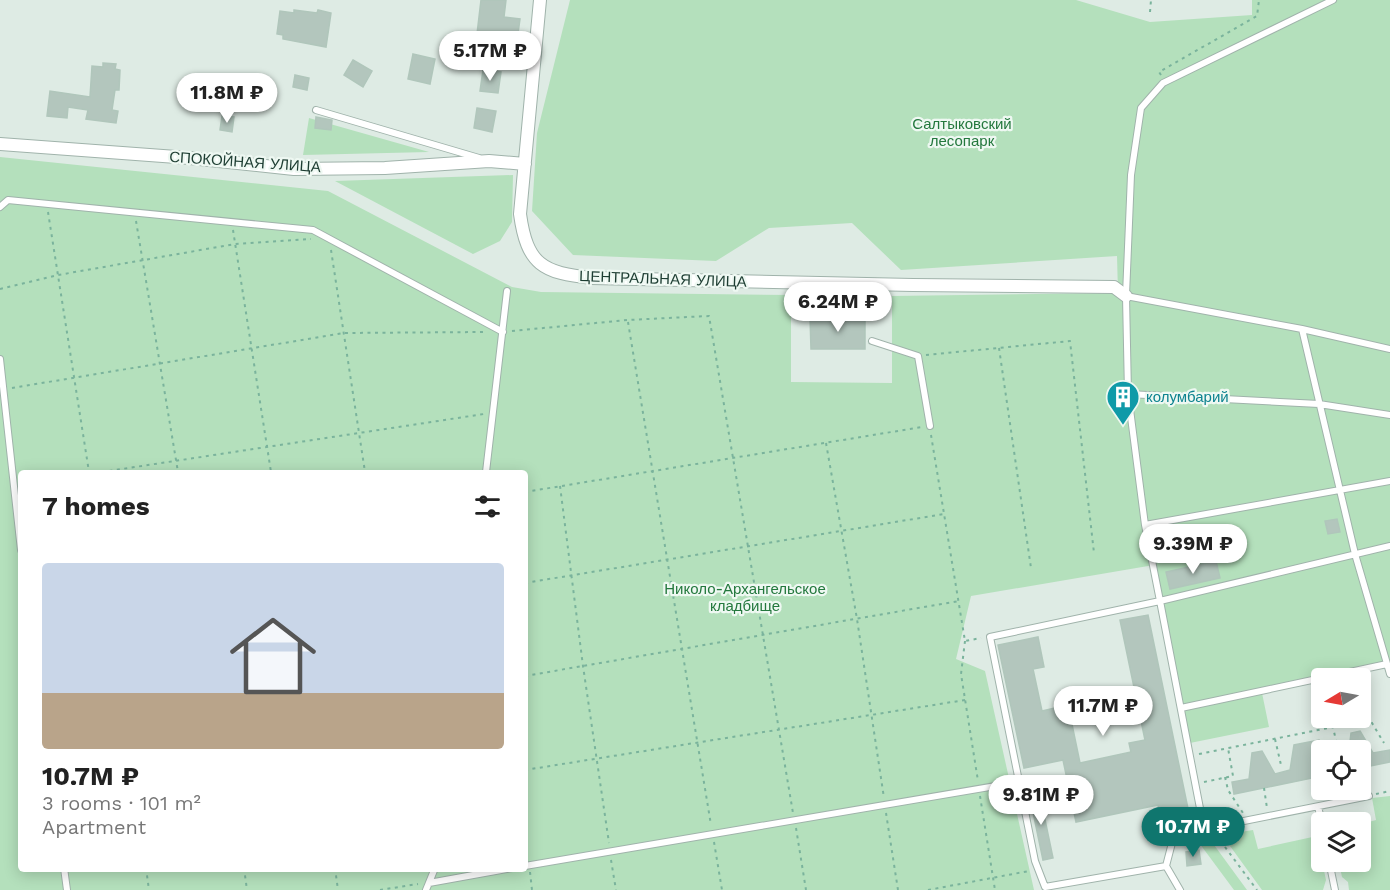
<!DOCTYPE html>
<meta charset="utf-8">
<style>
:root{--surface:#fff;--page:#f6f6f6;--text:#222;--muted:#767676;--accent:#0f766e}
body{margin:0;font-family:"Work Sans",sans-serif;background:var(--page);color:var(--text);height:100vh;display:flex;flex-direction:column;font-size:22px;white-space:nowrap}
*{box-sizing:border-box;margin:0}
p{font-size:20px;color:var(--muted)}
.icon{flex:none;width:33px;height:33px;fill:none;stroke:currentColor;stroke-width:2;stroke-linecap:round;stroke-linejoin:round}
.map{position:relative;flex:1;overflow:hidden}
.side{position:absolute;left:18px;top:470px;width:510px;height:402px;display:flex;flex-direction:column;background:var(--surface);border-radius:6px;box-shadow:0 3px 15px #0003}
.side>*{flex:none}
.needle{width:39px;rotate:260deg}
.tools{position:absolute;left:1311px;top:668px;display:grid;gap:12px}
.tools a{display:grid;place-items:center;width:60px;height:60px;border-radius:6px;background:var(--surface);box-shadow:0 3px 15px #0003;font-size:30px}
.price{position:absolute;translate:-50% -51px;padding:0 14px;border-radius:21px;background:#fff;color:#222;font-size:20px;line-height:39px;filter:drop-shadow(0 2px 3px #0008)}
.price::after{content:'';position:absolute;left:50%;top:36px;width:18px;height:14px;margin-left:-9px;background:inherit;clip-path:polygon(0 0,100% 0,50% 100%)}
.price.active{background:var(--accent);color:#fff}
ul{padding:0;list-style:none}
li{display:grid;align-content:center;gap:12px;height:318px;padding:0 24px}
li span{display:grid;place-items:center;height:186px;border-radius:6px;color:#555}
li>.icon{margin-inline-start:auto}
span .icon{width:108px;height:108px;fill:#fffc;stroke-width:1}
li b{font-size:26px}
h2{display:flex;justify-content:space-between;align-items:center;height:72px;padding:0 24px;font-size:26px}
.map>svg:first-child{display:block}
.green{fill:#b4e0bc;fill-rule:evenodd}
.building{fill:#b3c6bd;stroke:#b0c6bb;stroke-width:1.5}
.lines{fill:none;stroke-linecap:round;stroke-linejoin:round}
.lane-casing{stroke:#a0b3ab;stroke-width:8}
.street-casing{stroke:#a0b3ab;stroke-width:14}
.path{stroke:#7ab39c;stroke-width:2;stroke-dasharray:3 4.5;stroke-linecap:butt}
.lane{stroke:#fff;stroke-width:6}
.street{stroke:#fff;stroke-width:12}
.labels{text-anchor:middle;stroke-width:4.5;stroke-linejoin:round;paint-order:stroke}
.park-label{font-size:15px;fill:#23783d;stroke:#eef8f2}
.street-label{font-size:15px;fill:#1d3d32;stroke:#eef8f2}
.culture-label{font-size:15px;fill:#0d838f;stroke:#eef8f2;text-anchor:start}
</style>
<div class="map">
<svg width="1390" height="890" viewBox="0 0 1390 890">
<rect width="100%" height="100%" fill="#deebe4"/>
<path class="green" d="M570 0H1076L1150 22 1252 15V0H1390V667L1262 693 1269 727 1190 743 1154 565 971 596 956 659 985 671 1034 890H0V157L328 191 512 287 541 292 791 295V382L892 383V296L1118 293 1117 256 901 270 852 223 769 228 716 261 573 255 532 211 537 133ZM21 472H525V868H21Z
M309 118 429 152 303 155Z
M513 175 512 222 500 241 473 254 335 181Z
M1390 796V890H1349L1348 882 1342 877 1339 863 1360 861 1361 824 1376 820 1372 798Z
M1253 830 1258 849 1317 836C1320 850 1305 854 1323 866L1326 880 1323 890H1262L1222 835Z
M1209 838 1247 890H1234L1197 840Z"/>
<path class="building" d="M481 0H506L504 17 520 19 515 55 481 50 483 35 477 34Z
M294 10 317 13 318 10 331 13 326 47 283 39V35L277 34 280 11 294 13Z
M413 54 435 59 430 84 408 79Z
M353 60 372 71 363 87 344 75Z
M103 63 116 64 115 69 120 70 119 90H115L112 110 118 111 116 123 86 119 88 110 68 107 67 118 47 116 50 91 90 97 92 66 103 67Z
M483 70 501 72 498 93 480 91Z
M223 75 249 79 246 98 220 94Z
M295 75 309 78 307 90 293 87Z
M477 108 496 111 492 132 474 128Z
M222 116 234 117 232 132 220 130Z
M316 117 332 120 331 130 315 128Z
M865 316V349H811L810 317Z
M1337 519 1340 532 1328 534 1325 521Z
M1216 561 1220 578 1170 589 1166 572Z
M1148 615 1192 828 1164 834 1158 805 1076 822 1063 760 1024 768 998 645 1038 637 1044 667 1033 669 1042 711 1068 705 1080 763 1131 752 1129 743 1145 740 1120 620Z
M1360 731 1373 753 1390 750V762L1360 768V750H1349L1351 733Z
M1319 740 1325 750H1322V776L1234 794 1232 782 1249 779 1252 753 1262 751 1275 774 1290 770 1294 745Z
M1039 791 1053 858 1043 860 1029 793Z
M1199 850 1201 864 1187 866 1186 852Z"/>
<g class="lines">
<g class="lane-casing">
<path id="lane" d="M316 110 479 158
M0 207 8 200 313 230 503 332
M1126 295 1131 175 1141 108 1163 83 1333 0
M1302 329 1355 554 1390 674
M872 341 918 356 930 426
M0 359 21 550
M1128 394 1319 404 1390 415
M486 472 507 291
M1145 525 1390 481
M1181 708 1387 664
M1369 796 1204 829 1160 601 1390 546
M1318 807 1322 822
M1329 861 1335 890
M525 866 1019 782
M1166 866 1173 839 1198 834 1204 829
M64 868 67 890
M429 883 512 868
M426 890 435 868
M1180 890 1166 866 1045 887 1035 861 990 637 1160 601 1145 525 1128 394 1126 296 1302 329 1390 349"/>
</g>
<g class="street-casing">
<path id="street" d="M540 0 520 214C527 265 543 273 592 278L913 285 1114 287 1126 296
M0 144 190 158 294 169 385 168 489 161 525 164"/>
</g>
<path class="path" d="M1150 12 1151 0
M1161 75 1159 72 1257 16 1259 0
M48 212 89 472
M136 221 178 472
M233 230 271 472
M331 250 365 472
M0 289 58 275 235 244 311 239
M628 322 711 825
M512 331 627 320 709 316 793 813
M999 348 1031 568
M926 355 1070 341 1094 553
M12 388 344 333 485 332
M931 435 965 641 981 638
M826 443 857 619 884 798
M102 472 484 414
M560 486 583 666 609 843
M525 492 922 427
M525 583 944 514
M965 641 961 674 978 781
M525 676 959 601
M1360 703 1384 743
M1331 717 1333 727
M1275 739 1281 765
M1199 754 1333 727 1338 750
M1363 767 1367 788
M525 770 965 700
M1225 777 1228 790 1243 813
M1313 778 1317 798
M1204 782 1233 776 1228 748
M1264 788 1267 808
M1376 794 1390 791
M980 796 995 890
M886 813 898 890
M796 828 806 890
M1216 835 1257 890
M714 842 722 890
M1191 842 1192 851
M611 860 616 890
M146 868 149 890
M244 868 247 890
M335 868 338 890
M530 872 532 890
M380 890 418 884
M928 890 1029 871"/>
<use href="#lane" class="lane"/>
<use href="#street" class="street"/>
</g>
<defs>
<g id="building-pin" transform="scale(1.725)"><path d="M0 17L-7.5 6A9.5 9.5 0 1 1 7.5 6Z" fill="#0f9aa8" stroke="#eef8f2"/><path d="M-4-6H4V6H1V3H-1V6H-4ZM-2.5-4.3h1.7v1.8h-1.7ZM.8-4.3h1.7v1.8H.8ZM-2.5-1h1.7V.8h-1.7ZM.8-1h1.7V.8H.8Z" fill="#fff"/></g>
</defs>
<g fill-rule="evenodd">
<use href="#building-pin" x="1123" y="397"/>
</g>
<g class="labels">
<g class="park-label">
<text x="962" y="129">Салтыковский<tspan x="962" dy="17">лесопарк</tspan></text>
<text x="745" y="594">Николо-Архангельское<tspan x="745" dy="17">кладбище</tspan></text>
</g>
<g class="street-label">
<text transform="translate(245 162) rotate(4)" y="5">СПОКОЙНАЯ УЛИЦА</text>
<text transform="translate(663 279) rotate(2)" y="5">ЦЕНТРАЛЬНАЯ УЛИЦА</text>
</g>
<g class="culture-label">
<text x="1146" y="402">колумбарий</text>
</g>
</g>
</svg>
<div class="tools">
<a><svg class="needle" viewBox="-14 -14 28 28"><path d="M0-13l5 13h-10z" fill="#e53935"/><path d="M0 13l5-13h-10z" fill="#767676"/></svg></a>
<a><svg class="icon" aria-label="locate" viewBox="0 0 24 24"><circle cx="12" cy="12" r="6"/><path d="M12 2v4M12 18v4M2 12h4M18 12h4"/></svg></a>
<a><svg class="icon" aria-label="layers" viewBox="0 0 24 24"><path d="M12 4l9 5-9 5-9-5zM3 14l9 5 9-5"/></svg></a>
</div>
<b class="price" style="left:490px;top:82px">5.17M ₽</b>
<b class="price" style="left:227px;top:124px">11.8M ₽</b>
<b class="price" style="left:838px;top:333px">6.24M ₽</b>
<b class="price" style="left:1193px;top:575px">9.39M ₽</b>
<b class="price" style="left:1103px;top:737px">11.7M ₽</b>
<b class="price" style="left:1041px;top:826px">9.81M ₽</b>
<b class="price active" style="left:1193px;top:858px">10.7M ₽</b>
<section class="side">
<h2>7 homes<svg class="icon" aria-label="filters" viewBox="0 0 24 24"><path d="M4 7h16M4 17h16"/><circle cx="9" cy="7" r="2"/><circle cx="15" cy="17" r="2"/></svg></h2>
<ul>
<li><span style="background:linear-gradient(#c9d6e8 70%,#b9a48a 0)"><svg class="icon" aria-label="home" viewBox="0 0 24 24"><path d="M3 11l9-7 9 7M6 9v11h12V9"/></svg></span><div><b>10.7M ₽</b><p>3 rooms · 101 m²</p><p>Apartment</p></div></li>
</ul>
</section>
</div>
